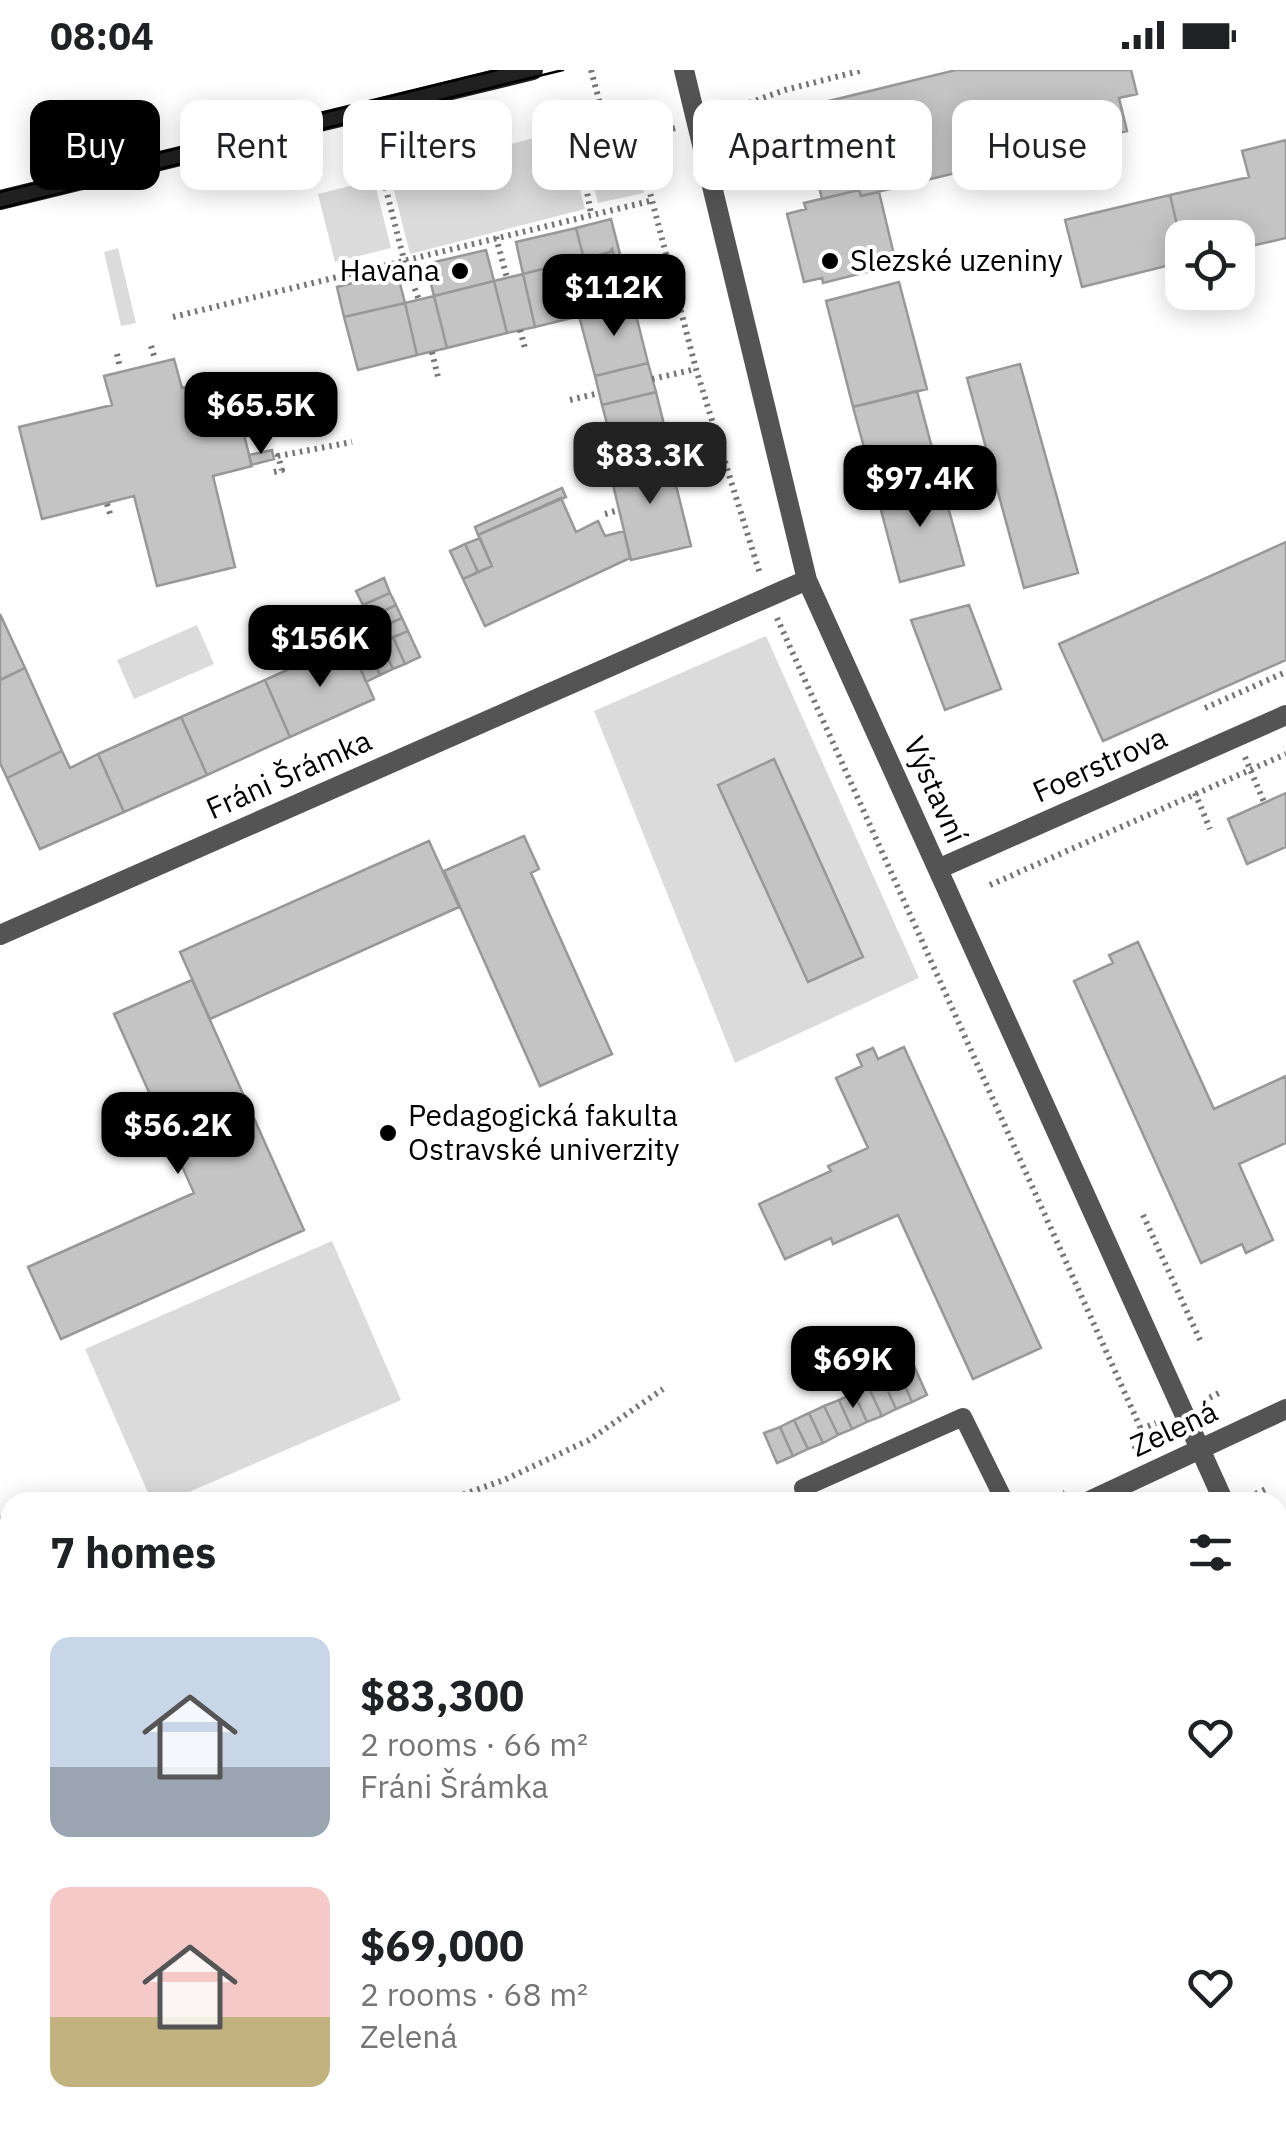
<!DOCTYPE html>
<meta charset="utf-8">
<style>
:root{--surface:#fff;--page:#f2f2f2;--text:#202124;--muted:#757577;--accent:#000}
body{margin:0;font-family:"IBM Plex Sans",sans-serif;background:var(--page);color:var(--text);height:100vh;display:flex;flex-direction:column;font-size:38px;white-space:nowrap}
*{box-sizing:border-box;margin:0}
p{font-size:32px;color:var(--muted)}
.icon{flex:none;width:55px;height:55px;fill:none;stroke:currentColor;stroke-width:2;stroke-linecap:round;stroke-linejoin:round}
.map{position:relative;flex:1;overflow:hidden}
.side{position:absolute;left:0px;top:1422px;width:1288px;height:642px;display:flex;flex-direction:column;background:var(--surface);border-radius:30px 30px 0 0;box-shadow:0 5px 25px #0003}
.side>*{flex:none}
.top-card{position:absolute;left:30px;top:30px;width:1228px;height:90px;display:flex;gap:20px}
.tools{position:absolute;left:1165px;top:150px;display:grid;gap:20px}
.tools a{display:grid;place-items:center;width:90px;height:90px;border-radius:20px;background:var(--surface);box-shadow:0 5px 25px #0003;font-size:50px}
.price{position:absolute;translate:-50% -85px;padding:0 22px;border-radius:20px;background:var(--accent);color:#fff;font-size:32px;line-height:65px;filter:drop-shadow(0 2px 5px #0008)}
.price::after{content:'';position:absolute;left:50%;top:60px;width:30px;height:22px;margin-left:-15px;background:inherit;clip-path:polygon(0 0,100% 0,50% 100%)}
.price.active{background:#222;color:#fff}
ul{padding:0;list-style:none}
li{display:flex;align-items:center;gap:30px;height:250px;padding:0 50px}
li span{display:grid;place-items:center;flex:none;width:280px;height:200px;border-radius:20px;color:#555}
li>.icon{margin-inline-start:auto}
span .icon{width:120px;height:120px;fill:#fffc;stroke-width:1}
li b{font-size:42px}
h2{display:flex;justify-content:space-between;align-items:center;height:120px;padding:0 50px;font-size:42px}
.chip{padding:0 35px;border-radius:20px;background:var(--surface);box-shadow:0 5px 25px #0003;font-size:35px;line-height:90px}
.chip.active{background:var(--accent);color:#fff}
.status{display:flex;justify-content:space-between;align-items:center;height:70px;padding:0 50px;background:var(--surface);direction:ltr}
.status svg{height:28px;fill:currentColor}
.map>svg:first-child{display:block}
.green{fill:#dbdbdb}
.building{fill:#c4c4c4;stroke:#989898;stroke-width:2.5}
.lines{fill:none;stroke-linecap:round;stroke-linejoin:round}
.path{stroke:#767676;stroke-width:6;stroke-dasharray:2.5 5;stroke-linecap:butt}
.service{stroke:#545454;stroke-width:18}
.minor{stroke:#545454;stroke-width:20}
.secondary{stroke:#212121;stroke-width:20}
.tram{stroke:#000;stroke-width:2.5}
.poi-dot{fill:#000;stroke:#fff;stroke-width:4}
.labels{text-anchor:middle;stroke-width:8;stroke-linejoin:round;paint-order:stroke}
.poi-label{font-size:30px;fill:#000;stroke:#fff;text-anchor:start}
.street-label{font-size:30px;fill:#000;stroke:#fff}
</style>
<div class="status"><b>08:04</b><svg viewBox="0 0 49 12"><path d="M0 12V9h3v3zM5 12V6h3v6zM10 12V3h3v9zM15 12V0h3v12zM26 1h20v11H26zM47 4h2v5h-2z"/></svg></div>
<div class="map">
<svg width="1286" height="2063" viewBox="0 0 1286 2063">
<rect width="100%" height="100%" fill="#fff"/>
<path class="green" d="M602 55 625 65 644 123 598 133 580 60Z
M565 60 585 139 410 184 390 105Z
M374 110 391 178 335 192 318 124Z
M118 178 136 253 121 256 104 182Z
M197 555 214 594 134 629 117 590Z
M766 566 919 908 735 993 594 641Z
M332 1171 401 1330 166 1432H152L85 1279Z
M73 2055H301L305 2063H55Z"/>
<path class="building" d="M956 0H1131L1137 24 1119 28 1127 61 1059 77 1060 82 1055 83 1054 79 861 126 859 120 822 129 800 38Z
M1286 70V168L1238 179V168H1182V176L1170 125 1249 107 1242 81Z
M859 120 861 126 879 122 895 189 877 194 879 199 823 213 822 208 804 212 787 144 806 139 804 133Z
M1170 125 1182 176V192L1082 217 1065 150Z
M611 149 628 215 621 217 615 192 617 189 615 190 612 179 610 182 584 189 576 158Z
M576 158 584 189 523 204 516 172Z
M612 179 615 190 617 189 615 192 621 217 628 215 633 233 535 257 523 204 610 182Z
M486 180 494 211 434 226 426 194Z
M397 202 405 233 344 247 337 217Z
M523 204 535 257 507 263 494 211Z
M494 211 507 263 447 278 434 226Z
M899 212 927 319 853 337 826 231Z
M434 226 447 278 417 285 405 233Z
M405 233 417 285 358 300 344 247Z
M633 233 648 293 595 306 579 246Z
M174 289 182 318 229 306 252 396 213 406 235 497 157 516 134 426 42 449 19 357 112 335 104 306Z
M648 293 656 322 602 335 595 306Z
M1020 294 1078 503 1024 518 967 308Z
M917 321 940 408 877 425 853 337Z
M656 322 671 383 618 395 602 335Z
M272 380 274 389 251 395 249 385Z
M668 383 691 476 631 490 609 398Z
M940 408 964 495 900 512 877 425Z
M562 418 566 427 478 465 475 457Z
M561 428 576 462 598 451 605 466 624 461 630 488 485 556 463 509 492 496 478 465Z
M480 468 492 496 478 502 465 474Z
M1286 472V590L1103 671 1059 574Z
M465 474 478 502 463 509 450 481Z
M384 508 390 523 363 535 356 521Z
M390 523 396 535 369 548 363 535Z
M396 535 402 548 375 560 369 548Z
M969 535 1001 619 945 640 911 550Z
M0 544 25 598 0 610Z
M402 548 408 561 380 574 375 560Z
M408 561 420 587 405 594 393 567Z
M393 567 405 594 393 599 380 574Z
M349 572 374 629 290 667 265 610Z
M380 572 393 599 380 605 368 577Z
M368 577 380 605 366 612 354 584Z
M25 598 62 681 7 708 0 693V610Z
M265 610 290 667 207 705 181 647Z
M181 647 207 705 124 742 98 684Z
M62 681 70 698 98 684 124 742 40 779 7 708Z
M774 689 863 887 808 912 718 715Z
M1286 723V777L1247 794 1228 749Z
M524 766 539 799 531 803 612 984 540 1016 444 801Z
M429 771 459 837 210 949 180 882Z
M1138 872 1214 1039 1286 1006V1073L1239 1094 1273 1170 1246 1183 1242 1174 1201 1193 1074 911 1113 893 1109 885Z
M192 910 304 1160 61 1269 28 1197 194 1123 114 944Z
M904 977 1041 1278 973 1309 898 1145 833 1174 831 1168 785 1189 759 1134 831 1101 828 1096 868 1078 836 1008 862 996 857 985 873 978 878 989Z
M914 1296 927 1325 912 1332 899 1302Z
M899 1302 912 1332 896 1339 883 1310Z
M883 1310 896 1339 882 1346 868 1316Z
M868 1316 882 1346 867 1352 854 1323Z
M854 1323 867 1352 852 1359 839 1330Z
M839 1330 852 1359 838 1365 824 1336Z
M824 1336 838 1365 823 1373 809 1343Z
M809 1343 823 1373 808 1379 794 1350Z
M794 1350 808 1379 793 1386 780 1357Z
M780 1357 793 1386 777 1393 764 1363Z
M10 1443V1474L0 1452V1447Z
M10 1781V1849L0 1854V1785Z
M1278 1801 1286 1820V1890L1278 1871Z
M1278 1871 1286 1890V1906L1278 1910Z
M1286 1922V1995L1278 1976V1926Z
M10 2015V2055H62L64 2059 55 2063H0V2020Z
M997 2055H1009L1013 2063H980Z
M1064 2055H1097V2056L1082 2063H1067Z
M1130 2055 1117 2063H1100L1097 2056Z
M1179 2055H1212V2056L1196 2063H1183Z
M1244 2055 1245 2057 1233 2063H1216L1212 2056Z"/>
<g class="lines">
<path class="path" d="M591 0 603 45 628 42 636 69
M721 43 785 20 863 0
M574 50 591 144
M675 58 636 69 696 299 760 504
M380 96 404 190 419 230
M496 167 507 208
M173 247 654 130
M520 260 525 278
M151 276 155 289
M432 282 439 311
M117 284 120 298
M652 309 696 299
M570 330 599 323
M274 402 282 400 278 386 352 372
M107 434 111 447
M605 444 619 440
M777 548 1141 1359 1134 1381
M1205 638 1286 602
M1245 687 1264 732
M1195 723 1210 759
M990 815 1286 684
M1143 1145 1200 1270
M1203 1331 1221 1322
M1141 1359 1156 1353
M1249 1427 1266 1419
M442 1432 504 1410 589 1370 663 1319
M1043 1432 1065 1423
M0 1649 10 1642
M1278 1654 1286 1672
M270 2063 275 2055"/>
<path class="service" d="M803 1418 963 1347 1005 1432
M691 2055 694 2063"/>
<path class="minor" d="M684 0 807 510 1224 1432
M938 799 1286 645
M0 865 807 510
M1087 1432 1286 1339
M1278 1549 1286 1568
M0 1933 10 1928"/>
<path class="secondary" d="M0 130 533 0"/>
<path class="tram" d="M0 122 497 0
M0 138 563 0"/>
</g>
<g class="poi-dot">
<circle cx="830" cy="191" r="10"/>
<circle cx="460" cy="201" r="10"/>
<circle cx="388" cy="1063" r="10"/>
</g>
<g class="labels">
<g class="poi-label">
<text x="850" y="201">Slezské uzeniny</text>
<text x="440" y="211" text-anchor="end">Havana</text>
<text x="408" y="1056">Pedagogická fakulta<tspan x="408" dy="34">Ostravské univerzity</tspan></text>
</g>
<g class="street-label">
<text transform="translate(1100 695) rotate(-24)" y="10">Foerstrova</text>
<text transform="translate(289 705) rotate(-24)" y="10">Fráni Šrámka</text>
<text transform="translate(935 720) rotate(66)" y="10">Výstavní</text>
<text transform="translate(1174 1359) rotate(-25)" y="10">Zelená</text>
</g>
</g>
</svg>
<div class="tools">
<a><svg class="icon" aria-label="locate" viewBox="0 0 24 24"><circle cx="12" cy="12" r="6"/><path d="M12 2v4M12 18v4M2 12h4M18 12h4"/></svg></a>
</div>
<b class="price" style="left:614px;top:269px">$112K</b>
<b class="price" style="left:261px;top:387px">$65.5K</b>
<b class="price active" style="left:650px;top:437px">$83.3K</b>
<b class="price" style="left:920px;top:460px">$97.4K</b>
<b class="price" style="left:320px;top:620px">$156K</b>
<b class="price" style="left:178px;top:1107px">$56.2K</b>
<b class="price" style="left:853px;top:1341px">$69K</b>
<div class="top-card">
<a class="chip active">Buy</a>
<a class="chip">Rent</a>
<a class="chip">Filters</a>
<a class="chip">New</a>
<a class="chip">Apartment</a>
<a class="chip">House</a>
</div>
<section class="side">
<h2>7 homes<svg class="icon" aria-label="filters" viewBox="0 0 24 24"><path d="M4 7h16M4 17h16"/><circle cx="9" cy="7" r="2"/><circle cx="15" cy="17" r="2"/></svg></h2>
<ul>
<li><span style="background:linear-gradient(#c9d6e8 65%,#9aa5b1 0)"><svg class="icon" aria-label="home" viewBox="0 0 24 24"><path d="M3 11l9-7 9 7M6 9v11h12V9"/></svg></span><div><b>$83,300</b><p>2 rooms · 66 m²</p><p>Fráni Šrámka</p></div><svg class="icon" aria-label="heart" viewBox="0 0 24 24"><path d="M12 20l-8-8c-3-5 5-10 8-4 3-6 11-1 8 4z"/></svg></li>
<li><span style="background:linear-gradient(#f6c9c9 65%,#c2b280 0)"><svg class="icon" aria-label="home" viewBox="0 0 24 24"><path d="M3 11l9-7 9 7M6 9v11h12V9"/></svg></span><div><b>$69,000</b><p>2 rooms · 68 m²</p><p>Zelená</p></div><svg class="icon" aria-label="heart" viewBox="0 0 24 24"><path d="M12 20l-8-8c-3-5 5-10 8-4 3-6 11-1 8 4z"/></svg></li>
</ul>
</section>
</div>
